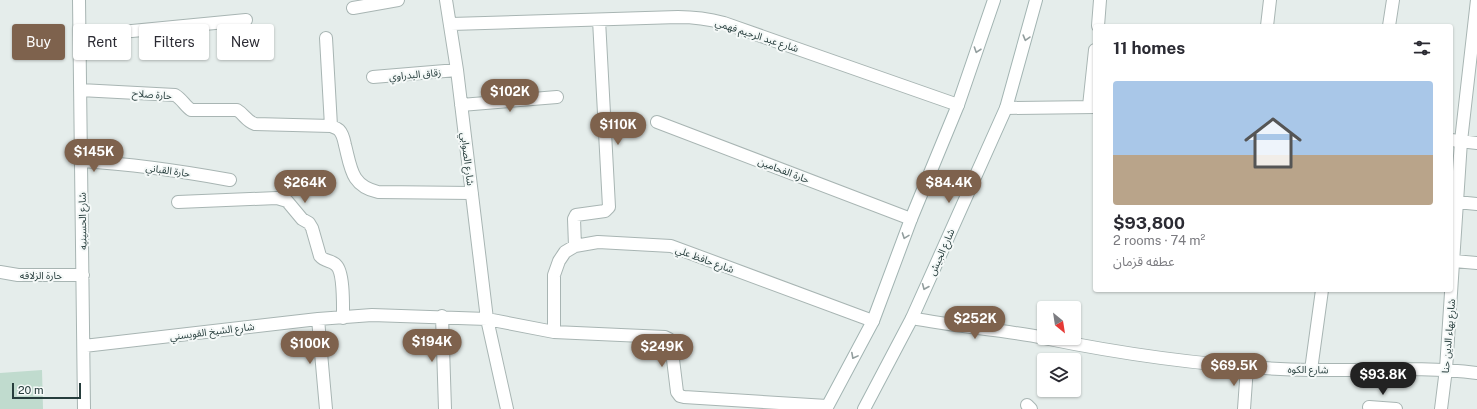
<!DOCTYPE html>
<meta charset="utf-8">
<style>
:root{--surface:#fff;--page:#f7f7f7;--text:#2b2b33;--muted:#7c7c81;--line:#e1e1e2;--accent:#7e624d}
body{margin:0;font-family:"Public Sans","Noto Sans Arabic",sans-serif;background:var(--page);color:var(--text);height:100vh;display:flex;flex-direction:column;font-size:15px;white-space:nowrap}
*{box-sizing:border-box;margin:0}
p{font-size:13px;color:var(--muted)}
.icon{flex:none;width:22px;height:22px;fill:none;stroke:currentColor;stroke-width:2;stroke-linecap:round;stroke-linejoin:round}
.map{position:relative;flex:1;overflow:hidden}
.details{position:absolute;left:1093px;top:24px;width:360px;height:268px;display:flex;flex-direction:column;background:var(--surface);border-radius:4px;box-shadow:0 1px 3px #0004}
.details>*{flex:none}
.top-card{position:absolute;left:12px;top:24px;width:380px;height:36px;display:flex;gap:8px}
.needle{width:26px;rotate:150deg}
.tools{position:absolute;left:1037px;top:301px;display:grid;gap:8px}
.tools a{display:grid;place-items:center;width:44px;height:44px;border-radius:4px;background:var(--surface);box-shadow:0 1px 3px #0004;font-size:20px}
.scale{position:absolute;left:12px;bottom:10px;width:69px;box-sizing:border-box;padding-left:4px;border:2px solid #263d3c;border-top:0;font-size:11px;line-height:14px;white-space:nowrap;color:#263d3c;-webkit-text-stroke:3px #f5f9f8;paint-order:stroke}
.price{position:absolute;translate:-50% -34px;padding:0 9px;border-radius:14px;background:var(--accent);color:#fff;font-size:13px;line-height:26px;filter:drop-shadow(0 1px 2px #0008)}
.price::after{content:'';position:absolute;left:50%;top:24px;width:12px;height:9px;margin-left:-6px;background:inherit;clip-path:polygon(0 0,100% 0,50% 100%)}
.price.on{background:#222;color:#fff}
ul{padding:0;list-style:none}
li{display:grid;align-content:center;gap:8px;height:212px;padding:0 20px}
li+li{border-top:1px solid var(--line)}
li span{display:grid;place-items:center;height:124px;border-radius:4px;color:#555}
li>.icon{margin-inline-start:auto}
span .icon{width:72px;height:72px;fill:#fffc;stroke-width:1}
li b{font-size:17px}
h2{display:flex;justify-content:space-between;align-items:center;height:48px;padding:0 20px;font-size:17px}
.chip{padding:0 14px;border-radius:4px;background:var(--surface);box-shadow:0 1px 3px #0004;font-size:14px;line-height:36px}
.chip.on{background:var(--accent);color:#fff}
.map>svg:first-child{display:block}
.green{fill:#c0dbce}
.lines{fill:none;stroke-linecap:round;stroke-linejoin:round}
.street-casing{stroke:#a8b5b3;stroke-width:14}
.secondary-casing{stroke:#a2b4b2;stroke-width:14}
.street{stroke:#fff;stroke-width:12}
.secondary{stroke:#fff;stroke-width:12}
.oneway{stroke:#929e9e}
.labels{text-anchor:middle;stroke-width:4;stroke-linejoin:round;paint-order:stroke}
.street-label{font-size:10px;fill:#263d3c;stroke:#f5f9f8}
</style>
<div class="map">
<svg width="1477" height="409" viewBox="0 0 1477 409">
<rect width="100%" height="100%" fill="#e5edeb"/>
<path class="green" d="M42 370 43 409H0V373Z"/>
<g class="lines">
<g class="street-casing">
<path id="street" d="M79 0 84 409
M446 0 457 70 487 319 554 332 665 337 669 339 671 343 677 392 680 396 684 397 827 406
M353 8 398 0
M451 24 678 17C694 17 709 19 724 23L958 105
M1098 26 1100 0
M1267 26 1270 0
M1389 26 1393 0
M80 36 246 20
M326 38 331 126
M373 77 457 70
M80 90 175 95C182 99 185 106 191 110H237C244 114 246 121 255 124L331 126C333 127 337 128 339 130 343 134 344 140 345 145 351 168 351 186 378 192L472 193
M461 105 557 97
M1089 106 1095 50
M1006 108 1095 107
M657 122 911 219
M1451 140 1477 143
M82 161C132 164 181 171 230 180
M178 202 277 198 287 201 302 219 309 223 312 228 320 256C325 262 331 260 336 265 344 272 343 306 343 318
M1457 202 1477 204
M575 246 574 219 576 215 605 211 609 207 599 20
M1454 261 1477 263
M0 272 18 275H83
M442 316 445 409
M912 318C955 327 1000 329 1044 338
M318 319 326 409
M554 332V275L559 261 565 252 575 246 598 242 671 246 873 321
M1044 338C1132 356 1221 368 1311 370 1366 371 1422 366 1477 373
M84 346 318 319 372 315 487 319 507 409
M1311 370 1322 290
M1027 405 1031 409
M1369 407 1396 409
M1244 409 1247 367
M1441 409 1446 369 1461 141 1477 0"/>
</g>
<g class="secondary-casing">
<path id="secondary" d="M826 409 873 321 911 219 958 105 994 0
M864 409 912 318 1006 108 1036 0"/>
</g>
<use href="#street" class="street"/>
<use href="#secondary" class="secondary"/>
</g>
<defs><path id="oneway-chevron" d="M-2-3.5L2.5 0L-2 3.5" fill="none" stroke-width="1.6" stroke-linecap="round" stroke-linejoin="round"/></defs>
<g class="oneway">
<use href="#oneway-chevron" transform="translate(1026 38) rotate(106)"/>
<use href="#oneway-chevron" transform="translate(977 50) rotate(109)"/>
<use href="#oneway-chevron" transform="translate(905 236) rotate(110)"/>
<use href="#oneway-chevron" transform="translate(925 287) rotate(113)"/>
<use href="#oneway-chevron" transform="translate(854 356) rotate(118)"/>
</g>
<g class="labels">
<g class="street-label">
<text transform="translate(757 35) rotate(18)" y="4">شارع عبد الرحيم فهمي</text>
<text transform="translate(415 74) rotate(-5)" y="4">زقاق البدراوي</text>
<text transform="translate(152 94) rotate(4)" y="4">حارة صلاح</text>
<text transform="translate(468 159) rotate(83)" y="4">شارع الصوابي</text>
<text transform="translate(168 170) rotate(8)" y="4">حارة القباني</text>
<text transform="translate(784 170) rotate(21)" y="4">حارة الفحامين</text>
<text transform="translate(82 221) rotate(-91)" y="4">شارع الحسينيه</text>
<text transform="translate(941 252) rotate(-66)" y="4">شارع الجيش</text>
<text transform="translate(705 259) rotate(20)" y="4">شارع حافظ علي</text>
<text x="41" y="279">حارة الزلاقه</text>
<text transform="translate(212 331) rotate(-7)" y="4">شارع الشيخ القويسني</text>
<text transform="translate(1448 336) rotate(-85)" y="4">شارع بهاء الدين حنا</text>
<text transform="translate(1308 369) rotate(1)" y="4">شارع الكوه</text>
</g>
</g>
</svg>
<div class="tools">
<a><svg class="needle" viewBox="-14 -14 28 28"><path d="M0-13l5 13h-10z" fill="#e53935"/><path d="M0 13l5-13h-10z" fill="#7c7c81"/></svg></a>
<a><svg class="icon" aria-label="layers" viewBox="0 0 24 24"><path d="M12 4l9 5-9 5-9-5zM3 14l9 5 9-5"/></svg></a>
</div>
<div class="scale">20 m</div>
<b class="price" style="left:510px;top:113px">$102K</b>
<b class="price" style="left:618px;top:146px">$110K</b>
<b class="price" style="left:94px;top:173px">$145K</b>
<b class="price" style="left:305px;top:204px">$264K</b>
<b class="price" style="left:949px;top:204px">$84.4K</b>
<b class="price" style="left:975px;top:340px">$252K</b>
<b class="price" style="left:432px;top:363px">$194K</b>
<b class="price" style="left:310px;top:365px">$100K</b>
<b class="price" style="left:662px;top:368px">$249K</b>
<b class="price" style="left:1234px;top:387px">$69.5K</b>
<b class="price on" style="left:1383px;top:396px">$93.8K</b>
<div class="top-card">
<a class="chip on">Buy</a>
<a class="chip">Rent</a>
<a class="chip">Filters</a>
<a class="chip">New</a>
</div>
<section class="details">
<h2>11 homes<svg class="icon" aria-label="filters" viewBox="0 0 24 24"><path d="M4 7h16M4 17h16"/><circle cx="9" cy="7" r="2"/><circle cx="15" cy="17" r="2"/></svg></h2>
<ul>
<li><span style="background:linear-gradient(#a9c7e8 60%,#b9a48a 0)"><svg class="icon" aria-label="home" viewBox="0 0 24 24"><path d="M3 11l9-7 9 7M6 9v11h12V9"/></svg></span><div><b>$93,800</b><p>2 rooms · 74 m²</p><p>عطفه قزمان</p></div></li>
</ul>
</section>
</div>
